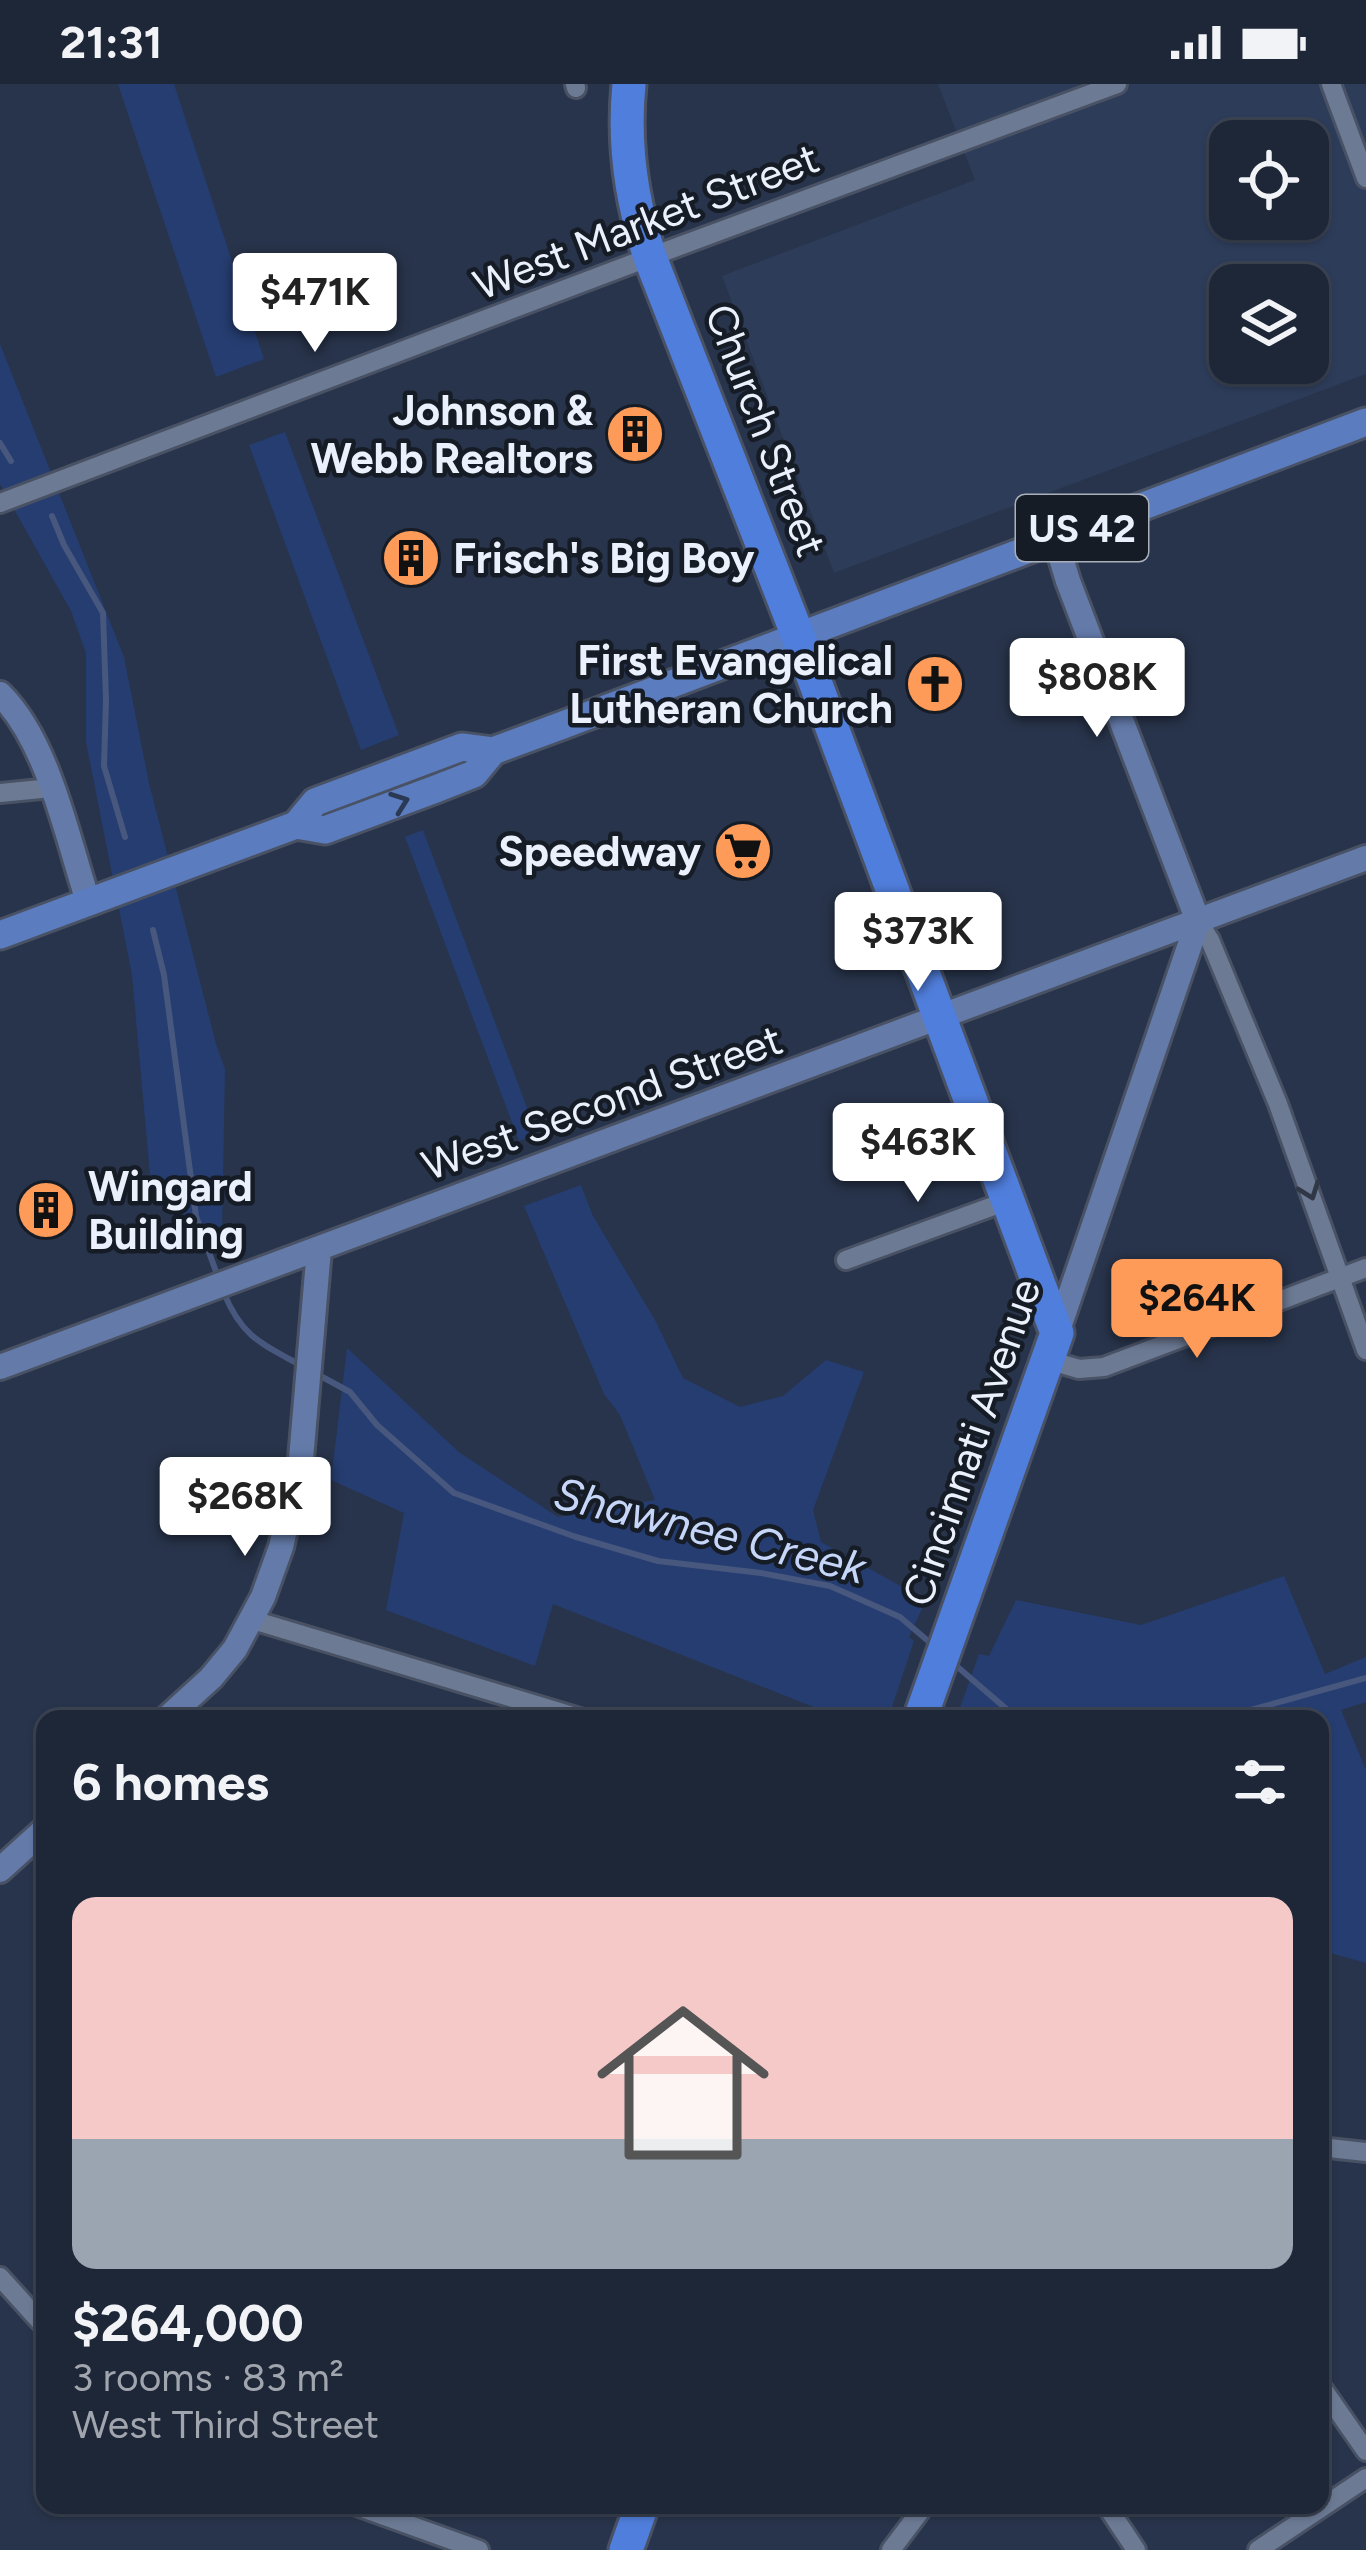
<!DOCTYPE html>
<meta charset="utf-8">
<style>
:root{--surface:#1e2738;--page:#2b3343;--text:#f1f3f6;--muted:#a1a5ae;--line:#3c4453;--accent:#fe9b58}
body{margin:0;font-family:Figtree,sans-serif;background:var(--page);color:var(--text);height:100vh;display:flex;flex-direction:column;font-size:45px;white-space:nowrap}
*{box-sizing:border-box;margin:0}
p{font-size:39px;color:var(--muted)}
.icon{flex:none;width:66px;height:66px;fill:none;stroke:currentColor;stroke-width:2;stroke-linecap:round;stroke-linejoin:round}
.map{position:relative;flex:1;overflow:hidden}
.panel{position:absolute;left:36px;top:1626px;width:1293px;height:804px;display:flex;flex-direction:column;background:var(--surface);border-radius:24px;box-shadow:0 3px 9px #0004,0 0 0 3px var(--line)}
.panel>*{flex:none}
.fabs{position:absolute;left:1209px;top:36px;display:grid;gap:24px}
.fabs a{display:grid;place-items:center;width:120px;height:120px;border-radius:24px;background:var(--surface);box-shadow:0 3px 9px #0004,0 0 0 3px var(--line);font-size:60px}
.price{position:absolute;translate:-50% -102px;padding:0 27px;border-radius:12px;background:#fff;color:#222;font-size:39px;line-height:78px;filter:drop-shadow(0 3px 6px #0008)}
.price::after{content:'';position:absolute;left:50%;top:72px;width:36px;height:27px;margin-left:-18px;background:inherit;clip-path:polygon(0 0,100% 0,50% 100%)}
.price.selected{background:var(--accent);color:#111}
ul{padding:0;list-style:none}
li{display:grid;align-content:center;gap:24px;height:636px;padding:0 36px}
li+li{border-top:3px solid var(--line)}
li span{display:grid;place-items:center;height:372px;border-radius:24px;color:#555}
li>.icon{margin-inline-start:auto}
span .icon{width:216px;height:216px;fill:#fffc;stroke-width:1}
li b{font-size:51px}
h2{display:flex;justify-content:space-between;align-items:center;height:144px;padding:0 36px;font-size:51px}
.status{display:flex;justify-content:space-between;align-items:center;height:84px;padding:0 60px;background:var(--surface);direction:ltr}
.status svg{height:33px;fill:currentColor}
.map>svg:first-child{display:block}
.built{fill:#2d3c59;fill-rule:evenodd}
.green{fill:#253d70}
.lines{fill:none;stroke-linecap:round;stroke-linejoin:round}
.stream{stroke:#48577d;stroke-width:6}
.street-casing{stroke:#495265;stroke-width:24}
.secondary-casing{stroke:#495265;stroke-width:30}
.primary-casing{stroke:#495265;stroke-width:33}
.highway-casing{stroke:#495265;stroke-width:39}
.street{stroke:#6c7a94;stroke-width:18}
.secondary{stroke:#647baa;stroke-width:24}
.primary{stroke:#5b7cbf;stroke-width:27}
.highway{stroke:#507edc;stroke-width:33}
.oneway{stroke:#2b3954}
.oneway2{stroke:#303847}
.labels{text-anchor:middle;stroke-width:9;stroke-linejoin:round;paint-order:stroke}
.shield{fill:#161c26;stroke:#aab0bc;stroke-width:3}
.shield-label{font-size:39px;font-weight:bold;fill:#eaf0fc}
.street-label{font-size:42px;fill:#eaf0fc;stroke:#161c26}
.poi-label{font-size:42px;font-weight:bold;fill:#eaf0fc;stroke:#161c26;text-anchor:end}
.water-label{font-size:45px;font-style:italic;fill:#c5d6f8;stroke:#161c26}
</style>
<div class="status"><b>21:31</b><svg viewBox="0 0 49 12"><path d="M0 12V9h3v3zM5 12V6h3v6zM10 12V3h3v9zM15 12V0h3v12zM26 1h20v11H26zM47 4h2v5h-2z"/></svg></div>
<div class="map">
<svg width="1366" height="2466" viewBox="0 0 1366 2466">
<rect width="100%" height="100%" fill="#28344b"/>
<path class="built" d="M938 0H1366V290L834 489 722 192 975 96ZM1230 57H1308V135H1230ZM1230 201H1308V279H1230Z"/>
<path class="green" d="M118 0H174L264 275 216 293Z
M0 260 124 573 149 699 216 960 225 985 222 1152 191 1164 150 1091 132 891 86 658V569L71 527 0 400Z
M285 348 399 651 361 666 249 361Z
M423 746 537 1050 519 1057 405 753Z
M581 1101 593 1132 655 1236 683 1294 740 1323 783 1312 826 1276 864 1288 813 1426 821 1458 926 1516 909 1553 914 1557 888 1635 876 1628 873 1635H844L553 1520 535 1582 386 1526 404 1429 331 1396 347 1264 460 1369 558 1433 655 1416 620 1331 604 1310 524 1122Z
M1284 1492 1325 1590 1366 1573V1618L1341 1626 1366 1686V1879L1320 1866V1635H956L979 1570 989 1572 1016 1516 1141 1541Z"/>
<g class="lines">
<path class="stream" d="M0 359 11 377
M52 432 64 461 103 529 106 616 104 682 125 753
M153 846 164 891 196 1132 219 1196
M224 1209C242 1254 264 1261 304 1283
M315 1289 350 1308 377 1341 454 1409 576 1453 658 1477 761 1489 830 1502 900 1533 934 1562
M953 1579 1018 1635
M1218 1635 1366 1594"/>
<g class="street-casing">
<path id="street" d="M575 0 576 4
M1331 0 1366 94
M0 419 650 173 1117 0
M0 709 51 704
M1198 837 1210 856 1278 1020 1366 1266
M846 1176 1007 1117
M1048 1276 1079 1285 1104 1283 1366 1184
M253 1536 583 1635
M1320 2063 1366 2068
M0 2193 45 2243
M1320 2301 1366 2367
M354 2421 479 2466
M1106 2421 1136 2466
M891 2466 925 2421
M1258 2466 1366 2394"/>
</g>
<g class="secondary-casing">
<path id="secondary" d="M1055 454 1068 497 1198 837 1057 1249
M0 610C48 657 67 753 88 817
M0 1283 1366 774
M166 1635 211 1594 235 1565 263 1513 281 1463 301 1375 319 1165
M0 1786 45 1745"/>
</g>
<g class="primary-casing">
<path id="primary" d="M296 741 325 746 433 706 474 690 493 667
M0 851 296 741 315 718 462 663 493 667 563 641 1366 338"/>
</g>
<g class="highway-casing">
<path id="highway" d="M629 0C623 60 631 116 650 173L798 552 1057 1249 920 1635
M626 2466 642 2421"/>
</g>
<use href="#street" class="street"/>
<use href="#secondary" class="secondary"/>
<use href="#primary" class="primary"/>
<use href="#highway" class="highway"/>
</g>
<defs><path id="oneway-chevron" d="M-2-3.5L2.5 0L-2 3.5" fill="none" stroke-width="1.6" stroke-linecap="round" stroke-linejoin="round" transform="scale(3)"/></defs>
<use class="oneway" href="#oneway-chevron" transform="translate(400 718) rotate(-20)"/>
<use class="oneway2" href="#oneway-chevron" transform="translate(1310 1107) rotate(70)"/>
<defs>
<g id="building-disc" transform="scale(3)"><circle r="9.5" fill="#fe9b58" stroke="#161c26"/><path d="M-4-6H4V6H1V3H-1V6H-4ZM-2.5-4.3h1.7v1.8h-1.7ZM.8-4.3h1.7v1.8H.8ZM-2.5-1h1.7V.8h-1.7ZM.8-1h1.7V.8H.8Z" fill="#111"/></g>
<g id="church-disc" transform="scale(3)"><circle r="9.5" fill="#fe9b58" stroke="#161c26"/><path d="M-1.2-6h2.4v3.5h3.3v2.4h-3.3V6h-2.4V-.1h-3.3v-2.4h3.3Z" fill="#111"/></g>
<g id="supermarket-disc" transform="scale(3)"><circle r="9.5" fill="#fe9b58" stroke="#161c26"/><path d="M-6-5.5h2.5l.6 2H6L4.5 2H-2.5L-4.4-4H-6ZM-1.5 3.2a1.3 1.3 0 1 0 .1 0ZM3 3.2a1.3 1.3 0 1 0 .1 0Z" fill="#111"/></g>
</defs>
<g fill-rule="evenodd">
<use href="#building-disc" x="635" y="350"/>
<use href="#building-disc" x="411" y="474"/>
<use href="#church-disc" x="935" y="600"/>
<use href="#supermarket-disc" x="743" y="767"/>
<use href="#building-disc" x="46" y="1126"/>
</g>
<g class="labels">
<rect class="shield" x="1016" y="411" width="132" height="66" rx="9"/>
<g class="shield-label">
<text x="1082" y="458">US 42</text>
</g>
<g class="street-label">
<text transform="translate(646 137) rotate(-21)" y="15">West Market Street</text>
<text transform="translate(766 346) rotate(69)" y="15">Church Street</text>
<text transform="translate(602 1018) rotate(-20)" y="15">West Second Street</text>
<text transform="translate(971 1358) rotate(-71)" y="15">Cincinnati Avenue</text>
</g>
<g class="poi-label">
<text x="593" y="341">Johnson &amp;<tspan x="593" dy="48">Webb Realtors</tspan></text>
<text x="453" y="489" text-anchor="start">Frisch's Big Boy</text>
<text x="893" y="591">First Evangelical<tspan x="893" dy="48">Lutheran Church</tspan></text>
<text x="701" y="782">Speedway</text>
<text x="88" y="1117" text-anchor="start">Wingard<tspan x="88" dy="48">Building</tspan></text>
</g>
<g class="water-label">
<text transform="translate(710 1446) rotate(14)" y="16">Shawnee Creek</text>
</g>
</g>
</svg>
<div class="fabs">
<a><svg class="icon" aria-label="locate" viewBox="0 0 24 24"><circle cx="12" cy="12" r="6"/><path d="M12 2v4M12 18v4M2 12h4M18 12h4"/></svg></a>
<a><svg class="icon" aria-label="layers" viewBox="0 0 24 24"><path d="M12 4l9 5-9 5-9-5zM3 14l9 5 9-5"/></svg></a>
</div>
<b class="price" style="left:315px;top:271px">$471K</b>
<b class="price" style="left:1097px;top:656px">$808K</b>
<b class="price" style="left:918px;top:910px">$373K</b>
<b class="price" style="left:918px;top:1121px">$463K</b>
<b class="price selected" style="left:1197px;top:1277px">$264K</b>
<b class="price" style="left:245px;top:1475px">$268K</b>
<section class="panel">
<h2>6 homes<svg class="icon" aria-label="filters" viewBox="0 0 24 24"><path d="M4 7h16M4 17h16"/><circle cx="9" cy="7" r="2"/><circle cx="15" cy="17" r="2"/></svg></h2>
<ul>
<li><span style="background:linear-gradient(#f6c9c9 65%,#9aa5b1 0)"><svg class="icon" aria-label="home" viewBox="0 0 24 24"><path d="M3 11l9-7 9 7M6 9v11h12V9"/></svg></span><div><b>$264,000</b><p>3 rooms · 83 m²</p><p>West Third Street</p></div></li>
</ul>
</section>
</div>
